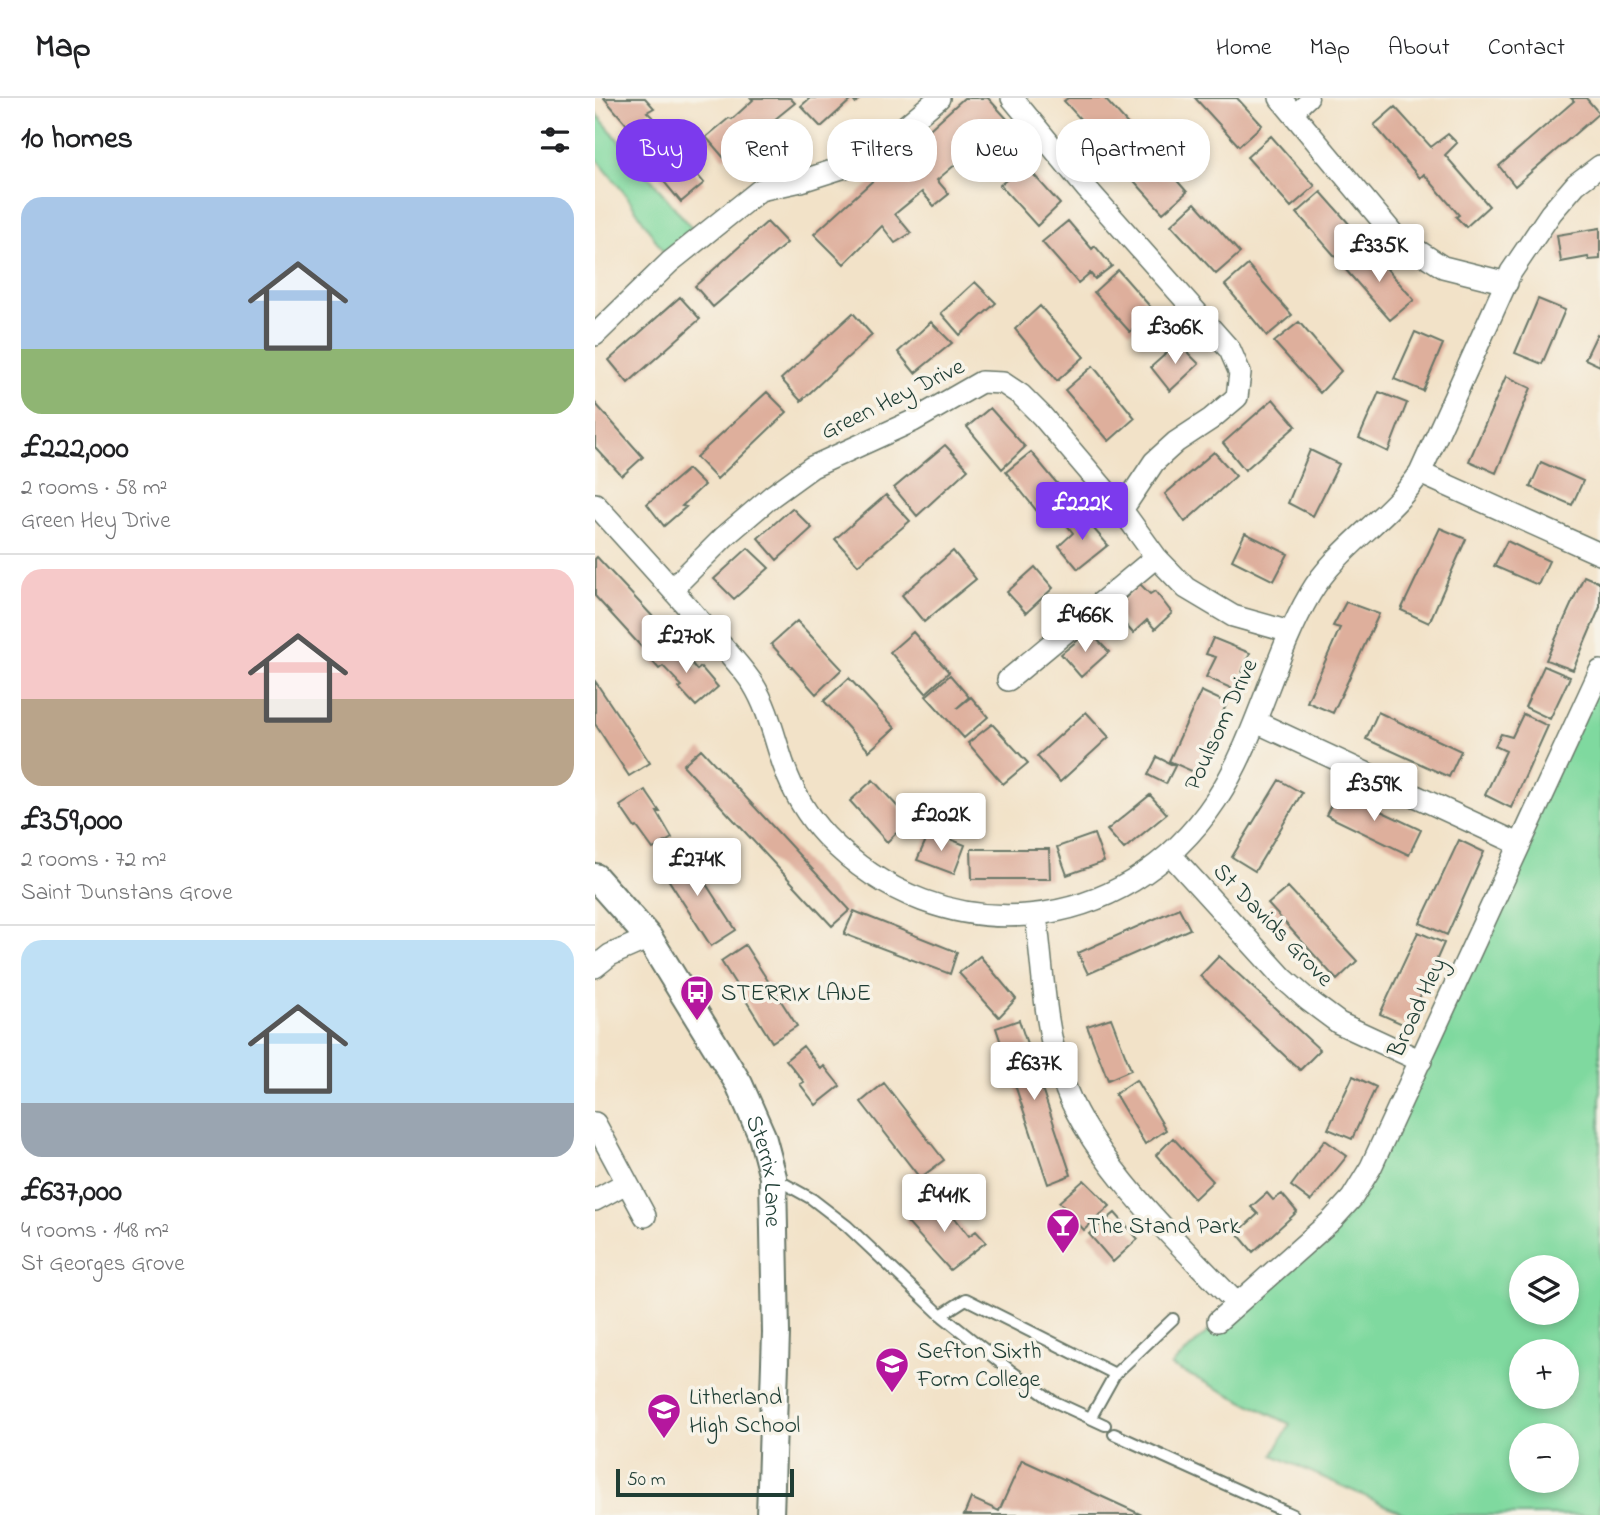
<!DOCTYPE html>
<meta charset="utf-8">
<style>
:root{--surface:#fff;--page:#f6f6f6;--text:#202124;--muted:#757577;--line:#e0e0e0;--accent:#7c3aed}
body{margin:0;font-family:"Indie Flower",sans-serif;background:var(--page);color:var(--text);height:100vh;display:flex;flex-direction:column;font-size:26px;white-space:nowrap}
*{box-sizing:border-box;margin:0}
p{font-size:23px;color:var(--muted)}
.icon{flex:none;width:38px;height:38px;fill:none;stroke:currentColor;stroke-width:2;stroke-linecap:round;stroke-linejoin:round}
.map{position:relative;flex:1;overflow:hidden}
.side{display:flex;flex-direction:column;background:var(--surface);width:595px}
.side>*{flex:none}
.top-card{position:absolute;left:21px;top:21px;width:665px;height:63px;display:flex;gap:14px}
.fabs{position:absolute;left:914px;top:1157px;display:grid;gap:14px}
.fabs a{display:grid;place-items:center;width:70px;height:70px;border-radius:50%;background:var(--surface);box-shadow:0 4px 10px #0003;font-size:35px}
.scale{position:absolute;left:21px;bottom:18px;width:178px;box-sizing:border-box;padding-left:7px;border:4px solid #1f3d34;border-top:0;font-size:19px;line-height:24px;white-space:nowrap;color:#1f3d34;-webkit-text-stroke:5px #f7f3e8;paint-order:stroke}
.price{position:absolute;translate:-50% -60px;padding:0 16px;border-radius:7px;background:#fff;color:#222;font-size:23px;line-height:46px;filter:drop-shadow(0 2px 4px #0008)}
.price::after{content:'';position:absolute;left:50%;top:42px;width:21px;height:16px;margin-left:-10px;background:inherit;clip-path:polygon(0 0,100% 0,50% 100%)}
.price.current{background:var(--accent);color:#fff}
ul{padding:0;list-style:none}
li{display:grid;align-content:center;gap:14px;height:371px;padding:0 21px}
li+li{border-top:2px solid var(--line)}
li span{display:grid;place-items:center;height:217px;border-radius:21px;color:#555}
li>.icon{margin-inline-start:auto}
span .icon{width:126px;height:126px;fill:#fffc;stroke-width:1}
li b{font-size:30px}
h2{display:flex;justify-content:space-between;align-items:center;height:84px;padding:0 21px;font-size:30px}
.chip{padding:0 24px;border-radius:28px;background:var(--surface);box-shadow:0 4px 10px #0003;font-size:24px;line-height:63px}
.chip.current{background:var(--accent);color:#fff}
header{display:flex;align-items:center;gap:42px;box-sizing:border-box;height:98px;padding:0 35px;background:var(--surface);border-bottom:2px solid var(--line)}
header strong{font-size:33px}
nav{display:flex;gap:38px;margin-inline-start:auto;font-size:24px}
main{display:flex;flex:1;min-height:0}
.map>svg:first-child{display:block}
.green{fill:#7fd99f;stroke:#4f8b6a;stroke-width:2;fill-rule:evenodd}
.building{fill:#deaf9c}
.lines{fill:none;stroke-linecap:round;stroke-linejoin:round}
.service-casing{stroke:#697768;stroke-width:14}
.pedestrian-casing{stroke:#697768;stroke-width:19}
.minor-casing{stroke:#697768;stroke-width:24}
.tertiary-casing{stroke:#697768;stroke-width:30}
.service{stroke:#fff;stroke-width:10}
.pedestrian{stroke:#fff;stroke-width:16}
.minor{stroke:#fff;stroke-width:21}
.tertiary{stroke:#fff;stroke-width:26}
.labels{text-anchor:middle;stroke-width:7;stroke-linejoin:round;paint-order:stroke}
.street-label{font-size:24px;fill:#1f3d34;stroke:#f7f3e8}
.poi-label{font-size:24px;fill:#1f3d34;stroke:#f7f3e8;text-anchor:start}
</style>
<header>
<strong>Map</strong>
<nav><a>Home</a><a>Map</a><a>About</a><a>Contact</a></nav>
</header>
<main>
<section class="side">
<h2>10 homes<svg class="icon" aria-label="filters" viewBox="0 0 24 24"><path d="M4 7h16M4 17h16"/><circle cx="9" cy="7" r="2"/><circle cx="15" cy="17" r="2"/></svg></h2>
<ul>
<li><span style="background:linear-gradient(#a9c7e8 70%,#8fb573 0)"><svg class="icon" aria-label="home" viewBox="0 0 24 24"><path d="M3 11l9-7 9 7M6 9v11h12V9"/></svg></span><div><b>£222,000</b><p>2 rooms · 58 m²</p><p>Green Hey Drive</p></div></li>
<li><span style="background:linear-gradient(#f6c9c9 60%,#b9a48a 0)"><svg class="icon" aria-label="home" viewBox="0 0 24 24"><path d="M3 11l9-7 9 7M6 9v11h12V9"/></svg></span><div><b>£359,000</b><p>2 rooms · 72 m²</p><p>Saint Dunstans Grove</p></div></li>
<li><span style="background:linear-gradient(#bfe0f5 75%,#9aa5b1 0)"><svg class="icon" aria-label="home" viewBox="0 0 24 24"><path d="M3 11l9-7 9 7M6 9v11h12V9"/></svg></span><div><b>£637,000</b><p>4 rooms · 148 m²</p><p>St Georges Grove</p></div></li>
</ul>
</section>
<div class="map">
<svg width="1005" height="1417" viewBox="0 0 1005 1417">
<rect width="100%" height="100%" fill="#f7f3e8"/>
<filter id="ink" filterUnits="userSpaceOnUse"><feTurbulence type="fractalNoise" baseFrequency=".0143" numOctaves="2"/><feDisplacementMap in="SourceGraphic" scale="14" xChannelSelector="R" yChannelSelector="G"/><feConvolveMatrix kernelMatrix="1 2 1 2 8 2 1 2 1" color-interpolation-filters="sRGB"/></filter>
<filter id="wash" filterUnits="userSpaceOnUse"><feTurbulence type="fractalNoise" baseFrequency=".00686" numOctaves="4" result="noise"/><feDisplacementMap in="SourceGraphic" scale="28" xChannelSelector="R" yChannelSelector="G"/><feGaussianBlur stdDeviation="1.57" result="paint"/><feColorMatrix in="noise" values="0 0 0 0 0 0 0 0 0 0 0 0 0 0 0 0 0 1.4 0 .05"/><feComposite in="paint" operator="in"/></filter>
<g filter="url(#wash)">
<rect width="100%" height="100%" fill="#f2e2c8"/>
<path class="green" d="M0 14 105 140 75 164 32 98 0 59Z
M1005 573V1417H812L678 1357 695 1326 576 1268 757 1100ZM926 1169H971V1214H926ZM926 1253H971V1298H926ZM926 1337H971V1382H926Z"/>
<g id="blocks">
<path class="building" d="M9 0H50L59 10 52 14 87 48 80 51 109 85 86 104 55 67 58 64 29 31 33 28Z
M156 0H195L200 5 152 44 151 40 129 60 111 39 134 20 137 21 158 2Z
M215 0H266L260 5 257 1 226 29 206 8Z
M369 0H393L413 22 342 82 354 96 339 108 327 94 300 116 316 135 300 145 287 128 249 166 219 136Z
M473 0H509L539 33 514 53 469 3Z
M600 0H642L667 27 644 48Z
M976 0H991L1004 15 920 88 904 68 979 3Z
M800 9 836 49 853 36 862 45 850 57 894 108 871 129 861 119 864 117 829 76 825 80 779 27Z
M676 38 720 88 696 109 652 59Z
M548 44 592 94 568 115 523 65Z
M430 67 465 106 442 128 405 87Z
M726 94 770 144 746 165 702 115Z
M600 105 645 155 621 176 576 127Z
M473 123 497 151 500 148 517 168 500 181 495 175 483 185 447 144Z
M172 124 192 145 118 209 100 188Z
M1005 130V161L994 162 993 159 966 164 962 137Z
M774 150 819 202 795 222 750 171Z
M653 167 697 217 672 238 630 187Z
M523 172 559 213 535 234 499 194Z
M380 184 401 205 365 237 346 215Z
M85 199 105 221 33 285 14 262Z
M943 201 970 212 947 266 920 255Z
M445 208 489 259 462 283 420 231Z
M258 215 277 237 206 303 186 281Z
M336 224 357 245 320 275 303 254Z
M704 224 746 273 725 295 679 244Z
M820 234 848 246 828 293 799 281Z
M1002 236 1005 238V268L990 261Z
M583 245 604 266 575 293 556 269Z
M498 268 540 320 514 343 470 292Z
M911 278 936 290 901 375 874 363Z
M172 294 192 314 122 381 101 359Z
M784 294 812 305 793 354 764 340Z
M678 301 701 328 650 372 628 345Z
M0 305 48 359 27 378 0 349Z
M395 310 430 349 407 371 372 329Z
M350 347 373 371 322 418 299 390Z
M715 352 744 366 718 418 693 405Z
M436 354 470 395 445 417 411 374Z
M619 354 641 378 590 424 570 396Z
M946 364 988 383 977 407 935 389Z
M93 371 109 387 87 408 91 409 69 428 52 406Z
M291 397 315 423 263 467 240 441Z
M197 410 217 430 182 462 163 440Z
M485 415 513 447 483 471 464 448 478 435 471 426Z
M845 430 871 441 834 525 806 512Z
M650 435 693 456 679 483 637 462Z
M912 443 954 463 943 487 899 468Z
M153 450 174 470 139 501 119 481Z
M358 453 381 481 329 524 307 497Z
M2 459 74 536 52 555 0 498V461Z
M440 469 458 490 431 515 412 494Z
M989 478 1005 485V509L978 572 951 562Z
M545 486 555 496 560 493 577 515 560 531 552 522 538 535 517 512Z
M751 504 784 516 738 615 712 604 745 530 738 528Z
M202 523 247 571 221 596 176 546Z
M494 533 514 554 486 579 466 556Z
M318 534 354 574 331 595 295 554Z
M618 540 655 555 640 592 611 579 621 559 611 556Z
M72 549 78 555 84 550 102 572 106 569 123 589 101 608 84 590 87 588 68 568 64 571 57 563Z
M949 568 975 579 955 621 930 609Z
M355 577 374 599 362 610 376 599 393 619 369 640 331 598Z
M254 580 300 630 274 653 229 603Z
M0 583 55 665 34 678 0 626Z
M606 593 632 605 601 675 574 663Z
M491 614 514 639 465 684 442 658Z
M783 614 866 653 854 679 771 641Z
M928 616 953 628 916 710 890 697 911 653 900 648 906 636 917 639Z
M397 626 433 665 408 686 373 645Z
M106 651 255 812 237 828 88 667Z
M562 659 580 668 571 686 553 677Z
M278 682 315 722 292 744 255 703Z
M684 682 707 695 660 773 637 759Z
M50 692 65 714H62L77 740 58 751 42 729 40 730 25 708Z
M743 693 826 732 814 757 731 717Z
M555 697 572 716 529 751 512 732Z
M335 733 370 747 359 776 322 762Z
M499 736 509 764 472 777 462 749Z
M864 742 889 754 852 837 825 825Z
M88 751 141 832 116 848 64 767Z
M376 751H454L455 781H377Z
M693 789 762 863 742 882 673 806Z
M584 810 595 831 493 876 483 855Z
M259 813 362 854 355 876 249 836Z
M823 834 849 845 812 928 785 916Z
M150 847 202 928 177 944 126 863Z
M385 858 421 901 404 919 364 875Z
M624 858 725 952 705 972 605 878Z
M516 920 536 972 513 982 492 928Z
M424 922 476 1077 453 1086 401 930Z
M208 948 226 971 229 968 245 988 221 1007 205 986 209 984 191 962Z
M758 978 781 989 757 1041 733 1031Z
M541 982 571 1032 550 1046 520 996Z
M289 985 349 1062 325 1080 266 1004Z
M578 1040 618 1083 599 1101 561 1057Z
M730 1042 752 1058 716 1103 696 1088Z
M489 1082 515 1108 489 1132 464 1104Z
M672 1095 678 1102 687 1096 702 1114 658 1154 642 1135 663 1116 656 1109Z
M345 1101 374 1138 381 1133 391 1144 355 1172 310 1122 334 1104 337 1107Z
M520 1115 543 1141 518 1164 494 1136Z
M427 1362 547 1417H369L376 1400 404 1413Z"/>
</g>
</g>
<g filter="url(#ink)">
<use href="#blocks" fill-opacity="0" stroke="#697768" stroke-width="2"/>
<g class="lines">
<g class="service-casing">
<path id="service" d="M181 1081 217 1101 252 1128 346 1217 416 1273 458 1303 510 1327
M346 1217 371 1201 520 1276 496 1319
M520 1276 578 1221
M519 1336 698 1417"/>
</g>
<g class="pedestrian-casing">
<path id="pedestrian" d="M699 15 715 0"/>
</g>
<g class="minor-casing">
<path id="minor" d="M417 0 492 91 635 252 645 275 642 299 616 321 581 344 559 364 527 412
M685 0 800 138 848 169 912 185
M0 237 75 164 165 92 206 83 253 68 301 36 344 0
M825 375 1005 456
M0 406C37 447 74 487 109 528 126 547 144 565 158 586 174 612 179 640 189 668 198 694 212 718 231 738 346 858 530 840 621 702 663 638 677 561 715 496 743 448 794 421 825 375L916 174 956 115 981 86 1005 68
M77 491 129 439 177 398 217 369 318 323 386 284 408 285 426 297 447 318 527 412 561 459 591 490 638 518 695 534
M413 582 561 459
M661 624 924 746
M575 756 689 881 713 902 744 925 826 963
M441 818C448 870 449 925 465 975 492 1060 581 1143 642 1206
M0 869 15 857 54 840
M0 1025 50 1118
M0 1102 31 1085
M623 1223 737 1122 757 1100 776 1069 1005 573"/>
</g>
<g class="tertiary-casing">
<g id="tertiary">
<path id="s1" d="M0 779 54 840 144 986 167 1038 178 1079 181 1235 175 1417"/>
</g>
</g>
<use href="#service" class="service"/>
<use href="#pedestrian" class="pedestrian"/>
<use href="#minor" class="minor"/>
<use href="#tertiary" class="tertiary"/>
</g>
</g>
<defs>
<g id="bus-pin" transform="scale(1.75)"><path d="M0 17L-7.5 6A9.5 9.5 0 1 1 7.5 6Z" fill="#b5179e" stroke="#f7f3e8"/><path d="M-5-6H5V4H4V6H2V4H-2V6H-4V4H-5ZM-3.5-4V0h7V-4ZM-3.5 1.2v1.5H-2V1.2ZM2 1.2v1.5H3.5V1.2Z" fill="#fff"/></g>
<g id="bar-pin" transform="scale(1.75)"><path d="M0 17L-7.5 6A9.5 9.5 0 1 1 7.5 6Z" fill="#b5179e" stroke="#f7f3e8"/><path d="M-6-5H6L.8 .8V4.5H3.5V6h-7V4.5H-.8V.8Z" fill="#fff"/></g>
<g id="school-pin" transform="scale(1.75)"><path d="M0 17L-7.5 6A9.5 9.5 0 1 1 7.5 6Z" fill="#b5179e" stroke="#f7f3e8"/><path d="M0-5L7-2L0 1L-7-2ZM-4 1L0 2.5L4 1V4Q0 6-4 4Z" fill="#fff"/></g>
</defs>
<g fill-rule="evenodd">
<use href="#bus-pin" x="102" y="894"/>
<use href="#bar-pin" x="468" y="1127"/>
<use href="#school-pin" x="297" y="1266"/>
<use href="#school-pin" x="69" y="1312"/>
</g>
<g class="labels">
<g class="street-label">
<text transform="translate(297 300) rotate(-26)" y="8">Green Hey Drive</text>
<text transform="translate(625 626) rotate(-65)" y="8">Poulsom Drive</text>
<text transform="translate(679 826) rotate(46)" y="8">St Davids Grove</text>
<text transform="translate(821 909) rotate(-65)" y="8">Broad Hey</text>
<text dy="8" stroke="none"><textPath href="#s1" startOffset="345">Sterrix Lane</textPath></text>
</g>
<g class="poi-label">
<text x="126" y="902">STERRIX LANE</text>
<text x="492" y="1135">The Stand Park</text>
<text x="322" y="1260">Sefton Sixth<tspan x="322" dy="28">Form College</tspan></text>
<text x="94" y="1306">Litherland<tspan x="94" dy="28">High School</tspan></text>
</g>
</g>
</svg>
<div class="fabs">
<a><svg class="icon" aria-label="layers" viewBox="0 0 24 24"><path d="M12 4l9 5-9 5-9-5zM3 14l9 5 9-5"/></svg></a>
<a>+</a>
<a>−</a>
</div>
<div class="scale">50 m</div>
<b class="price" style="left:784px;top:186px">£335K</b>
<b class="price" style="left:580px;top:268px">£306K</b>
<b class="price current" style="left:487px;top:444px">£222K</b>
<b class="price" style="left:490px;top:556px">£466K</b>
<b class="price" style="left:91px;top:577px">£270K</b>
<b class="price" style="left:779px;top:725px">£359K</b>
<b class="price" style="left:346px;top:755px">£202K</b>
<b class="price" style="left:102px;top:800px">£274K</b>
<b class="price" style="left:439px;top:1004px">£637K</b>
<b class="price" style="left:349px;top:1136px">£441K</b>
<div class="top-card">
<a class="chip current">Buy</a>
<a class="chip">Rent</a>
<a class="chip">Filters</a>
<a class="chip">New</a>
<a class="chip">Apartment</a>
</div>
</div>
</main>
